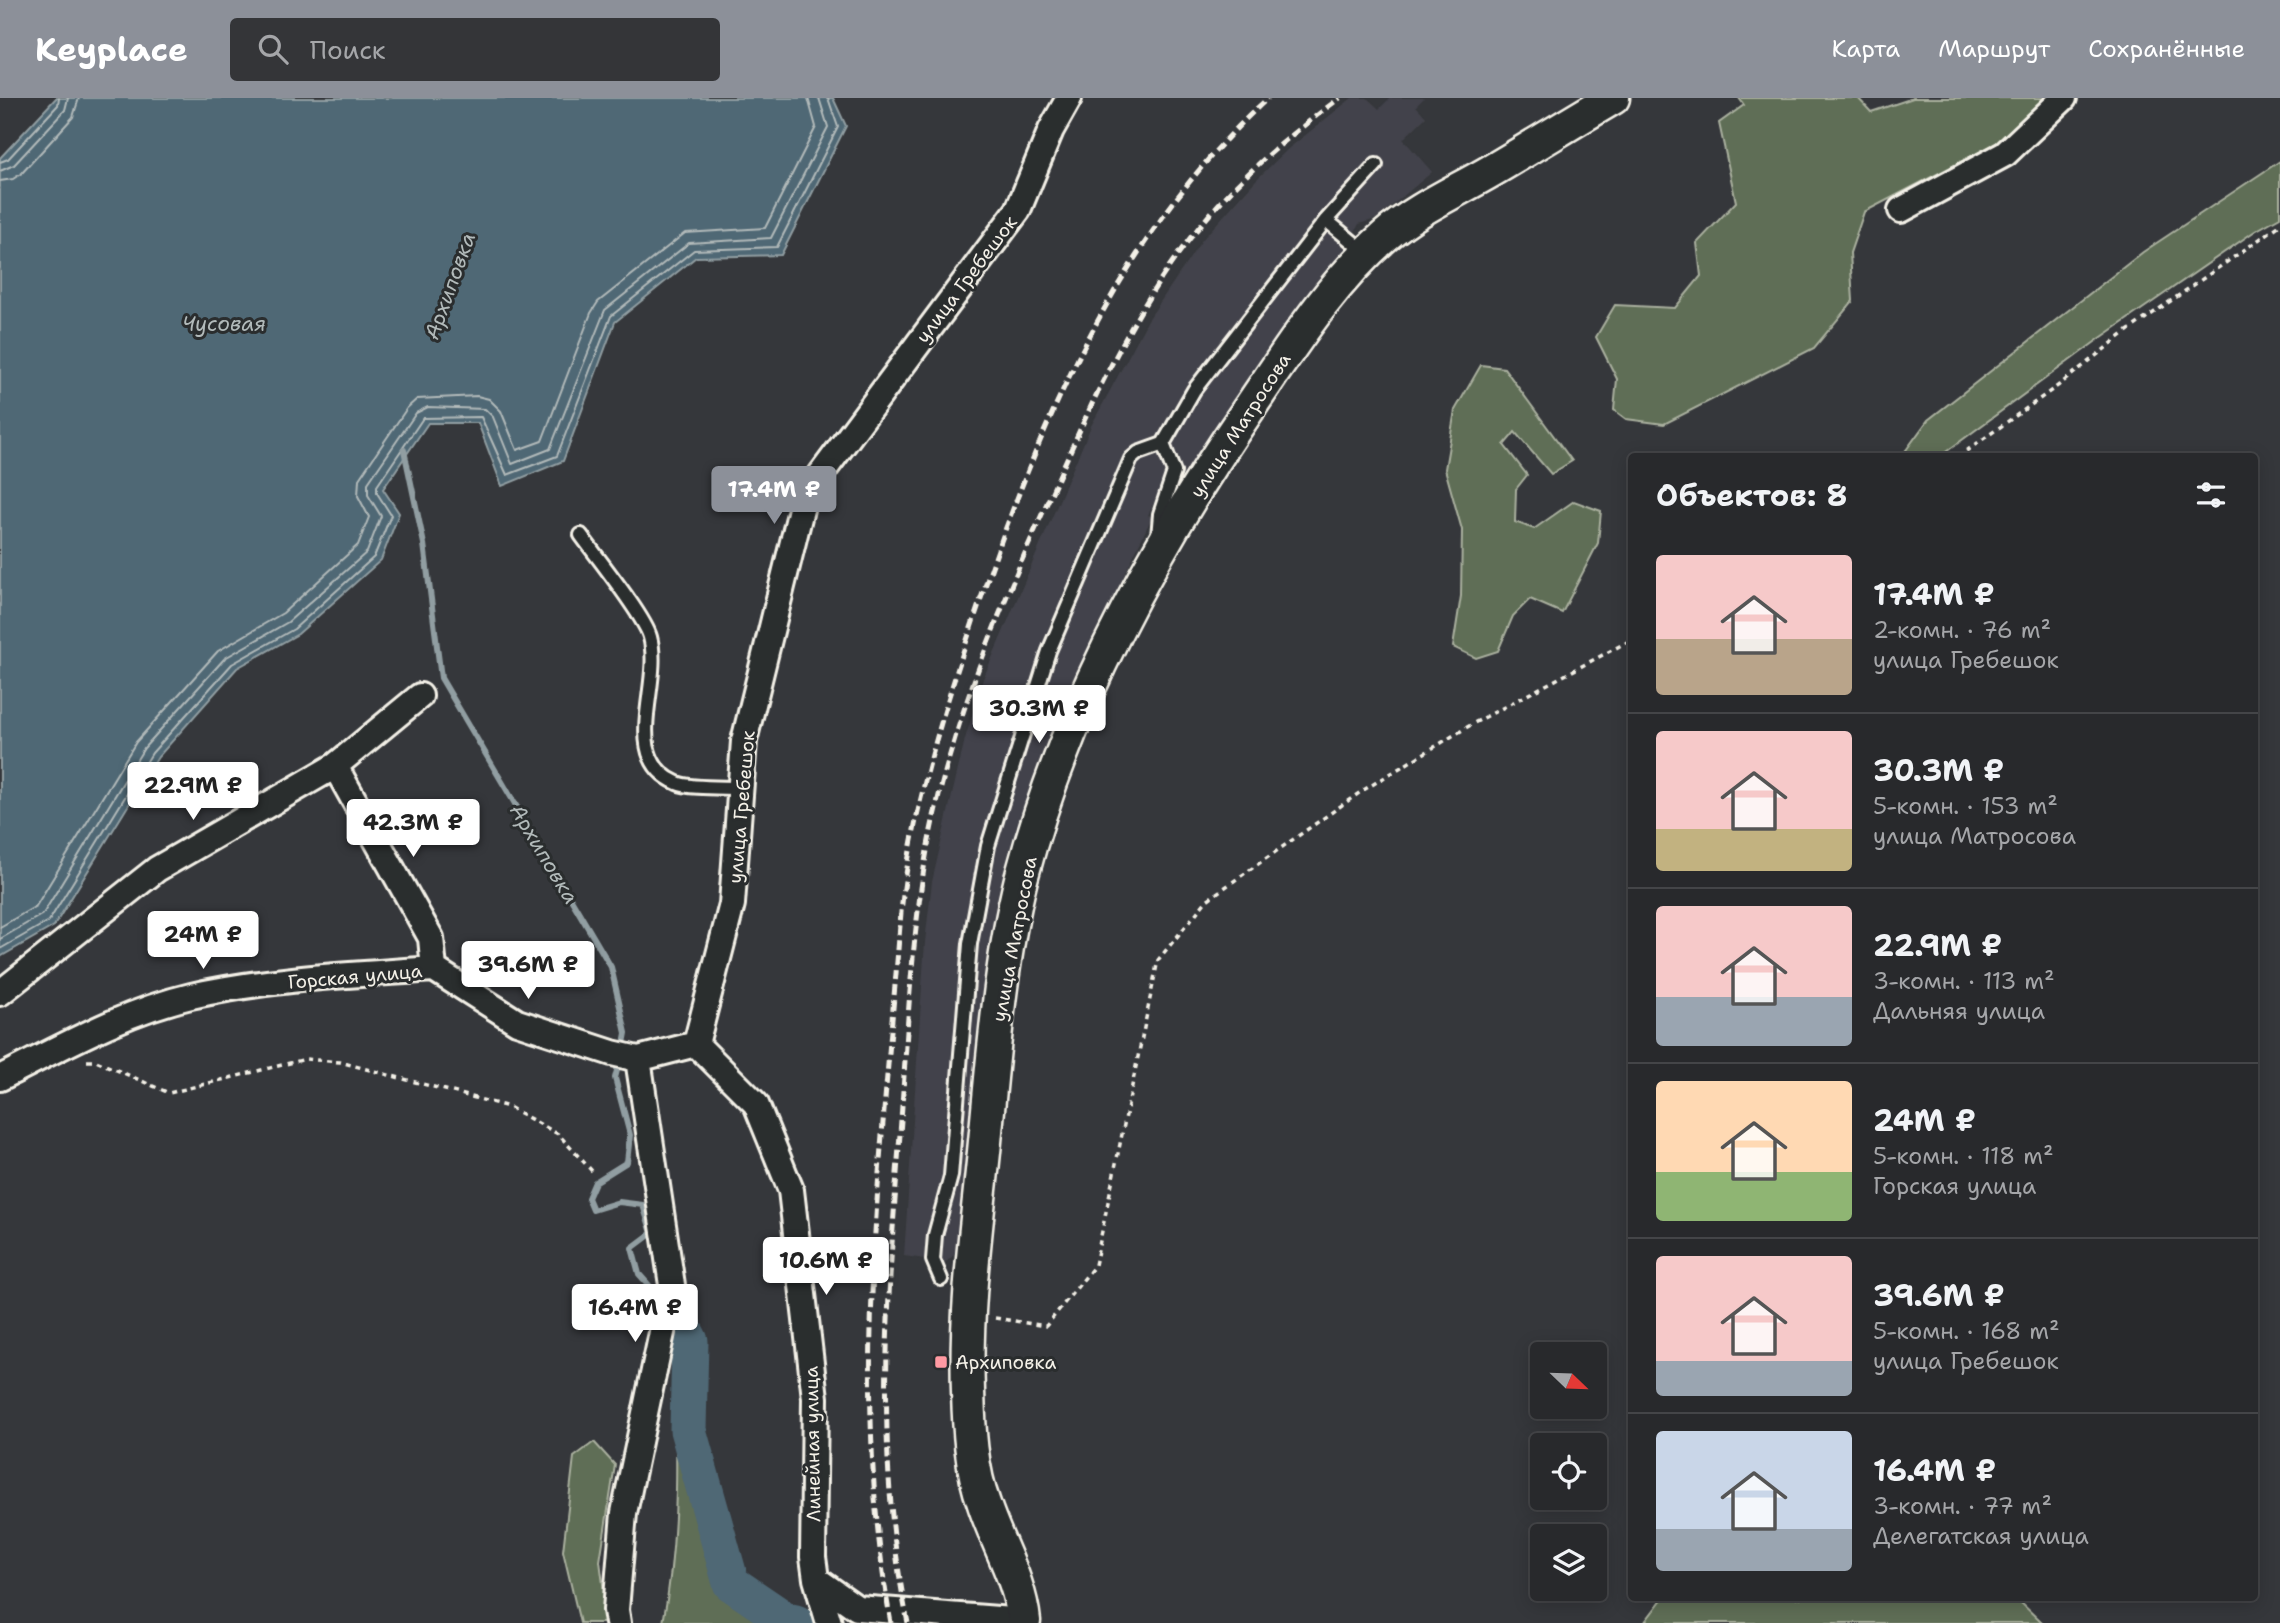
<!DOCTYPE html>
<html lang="ru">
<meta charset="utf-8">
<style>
:root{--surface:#28292c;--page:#343538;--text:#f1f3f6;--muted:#a5a6a9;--line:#444548;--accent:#8c9099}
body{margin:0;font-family:"Shantell Sans",sans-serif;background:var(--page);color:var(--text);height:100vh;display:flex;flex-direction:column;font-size:26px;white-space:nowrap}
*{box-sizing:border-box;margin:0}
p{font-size:23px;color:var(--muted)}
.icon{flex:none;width:38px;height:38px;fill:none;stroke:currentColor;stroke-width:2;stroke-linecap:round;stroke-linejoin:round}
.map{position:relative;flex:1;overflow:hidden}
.panel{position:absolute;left:1628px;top:355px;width:630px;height:1148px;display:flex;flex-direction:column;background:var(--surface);border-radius:7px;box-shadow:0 4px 18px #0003,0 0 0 2px var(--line)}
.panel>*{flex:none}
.needle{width:46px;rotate:113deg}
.buttons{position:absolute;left:1530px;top:1244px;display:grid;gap:14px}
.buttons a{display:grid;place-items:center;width:77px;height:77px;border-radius:7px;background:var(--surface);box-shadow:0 4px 18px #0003,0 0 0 2px var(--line);font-size:35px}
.price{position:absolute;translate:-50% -60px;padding:0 16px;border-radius:7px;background:#fff;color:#222;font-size:23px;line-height:46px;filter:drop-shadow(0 2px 4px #0008)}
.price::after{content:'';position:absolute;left:50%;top:42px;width:21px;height:16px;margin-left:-10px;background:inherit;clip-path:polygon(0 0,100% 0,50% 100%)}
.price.active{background:var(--accent);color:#fff}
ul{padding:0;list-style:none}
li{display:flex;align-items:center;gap:21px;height:175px;padding:0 28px}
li+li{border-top:2px solid var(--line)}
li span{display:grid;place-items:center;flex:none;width:196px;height:140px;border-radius:7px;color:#555}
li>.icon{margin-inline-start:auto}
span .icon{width:84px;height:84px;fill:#fffc;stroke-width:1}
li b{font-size:30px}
h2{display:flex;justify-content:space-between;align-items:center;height:84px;padding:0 28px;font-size:30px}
header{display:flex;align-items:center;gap:42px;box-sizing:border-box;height:98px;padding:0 35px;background:var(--accent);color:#fff}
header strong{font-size:33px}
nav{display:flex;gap:38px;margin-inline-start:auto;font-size:24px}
.search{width:490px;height:63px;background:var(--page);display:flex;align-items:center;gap:18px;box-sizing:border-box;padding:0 24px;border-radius:7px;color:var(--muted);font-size:26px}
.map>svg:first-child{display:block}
.built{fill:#43434b}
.green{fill:#5f6e56;stroke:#aab09f;stroke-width:2}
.water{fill:#4f6774;stroke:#919ea2;stroke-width:2}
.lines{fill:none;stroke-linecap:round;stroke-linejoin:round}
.shore{stroke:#b2baba;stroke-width:2}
.stream{stroke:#919ea2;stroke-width:6}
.river{stroke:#4f6774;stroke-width:37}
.service-casing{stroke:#f4f1e8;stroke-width:18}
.minor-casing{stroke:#f4f1e8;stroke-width:30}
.tertiary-casing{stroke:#f4f1e8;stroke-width:37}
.path{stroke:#f4f1e8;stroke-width:3.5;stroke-dasharray:5 5;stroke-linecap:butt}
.service{stroke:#2a2d2e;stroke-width:12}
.minor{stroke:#2a2d2e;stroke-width:24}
.tertiary{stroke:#2a2d2e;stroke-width:32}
.rail{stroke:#f4f1e8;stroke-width:5;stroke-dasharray:10 5;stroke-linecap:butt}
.poi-dot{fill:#ff9aa2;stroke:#2a2d2e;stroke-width:2.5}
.labels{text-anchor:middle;stroke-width:6;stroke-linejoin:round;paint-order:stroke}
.street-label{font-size:19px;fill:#f4f1e8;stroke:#2a2d2e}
.poi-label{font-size:19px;fill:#f4f1e8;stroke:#2a2d2e;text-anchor:start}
.water-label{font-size:21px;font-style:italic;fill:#b2baba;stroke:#2a2d2e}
</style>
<header>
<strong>Keyplace</strong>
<div class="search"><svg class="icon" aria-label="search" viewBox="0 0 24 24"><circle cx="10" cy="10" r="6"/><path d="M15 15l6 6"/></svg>Поиск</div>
<nav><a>Карта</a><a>Маршрут</a><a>Сохранённые</a></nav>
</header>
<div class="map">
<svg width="2280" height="1525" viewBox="0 0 2280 1525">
<rect width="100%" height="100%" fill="#35373b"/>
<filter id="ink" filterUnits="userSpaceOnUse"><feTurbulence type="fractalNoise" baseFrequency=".0143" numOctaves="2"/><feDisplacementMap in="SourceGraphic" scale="14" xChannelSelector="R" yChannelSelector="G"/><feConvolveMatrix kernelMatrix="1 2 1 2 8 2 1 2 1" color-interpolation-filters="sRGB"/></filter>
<g filter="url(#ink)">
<path class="built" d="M1352 0H1367L1379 11 1390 0H1424L1416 8 1426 19 1403 41 1432 74 1376 121 1359 126 1339 161 1283 233 1173 392 1162 388 1148 417 1152 419 1107 513 1062 623 962 1132 954 1157 946 1164 904 1158 925 844 932 784 965 641 983 581 1091 328 1148 222 1202 142 1256 82 1288 51Z"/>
<path class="green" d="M1739 0H1858L1871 14 1913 0H2047L1999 44 1864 114 1850 155 1853 203 1814 250 1664 326 1626 321 1614 312 1617 281 1596 239 1615 207 1675 210 1701 178 1697 145 1736 104 1719 25 1744 7Z
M2280 63V119L2255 133 2099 241 1939 359H1901L1928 322 2143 154Z
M1481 267 1504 270 1572 363 1551 376 1515 334 1504 347 1527 377 1516 391 1515 424 1534 431 1574 403 1601 413 1598 445 1562 515 1530 501 1513 518 1498 553 1476 560 1453 549 1461 498 1462 432 1445 371 1455 312Z
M674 1258 697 1261 705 1351 731 1452 743 1484 795 1525H663C680 1437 677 1347 674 1258Z
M594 1344 615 1367 600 1463 608 1525H580L563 1453 574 1359Z
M1663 1500H2016L2042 1525H1644Z"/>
<path class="water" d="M56 0H833L846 28 781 157 696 159 615 224 563 363 502 388 478 325H428L383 391 399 415 381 462 298 536 237 570 158 659 54 828 0 859V60Z"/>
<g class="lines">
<path class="shore" d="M0 64 8 61 58 7 59 0
M0 73 14 67 65 12 68 0
M0 83 13 81 22 75 73 19 79 0
M0 829 36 808 136 644 218 553 283 515 358 447 369 419 358 398 359 381 407 310 417 301 477 298 489 301 501 313 517 352 542 343 591 215 598 204 685 135 765 130 816 29 808 0
M0 841 43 816 144 650 225 560 288 524 367 454 381 418 368 397V385L416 315 428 309 485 311 493 319 512 366 550 351 605 212 689 145 771 140 828 29 819 0
M0 851 49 823 152 655 232 566 294 531 374 459 391 417 377 395V388L423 320 481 319 507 377 557 358 611 218 694 152 777 149 838 29 828 0"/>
<path class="stream" d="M404 352 424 446 441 580 611 869 626 935 623 951
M620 961 615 980 630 1037 627 1064 595 1084 588 1100 593 1112 619 1104 643 1107 652 1135 632 1150 639 1176 655 1194"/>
<path class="river" d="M681 1225 690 1243 688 1332 731 1485 787 1523 796 1525"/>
<g class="service-casing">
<path id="service" d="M1326 122 1376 67
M581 437C596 458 645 519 650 539 663 587 619 660 677 685 690 691 725 689 741 690
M1158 439 1160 416 1174 374 1163 346
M941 1181 933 1162 935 1137 951 1078 970 846 988 748 1049 553 1131 361 1138 355 1163 346 1194 292 1326 122 1366 155"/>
</g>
<g class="minor-casing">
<path id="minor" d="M1901 112 2005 56 2064 0
M335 668 431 840 434 871
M434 871 517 924 612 955 638 961 696 946
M0 895 157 771 335 668 420 598
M696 946 732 806 744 643 804 399 1018 112 1051 32 1069 0
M696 946 756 1006 791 1092 815 1300 813 1459 816 1481 829 1525
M0 980C62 949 123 914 191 898 270 880 353 877 434 871
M816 1481 857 1510 1024 1523
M618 1525 616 1512 624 1415 672 1187 638 961"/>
</g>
<g class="tertiary-casing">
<path id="tertiary" d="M1024 1523C1020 1482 997 1446 984 1406 971 1371 969 1330 968 1293 965 1212 976 1133 984 1054 993 963 999 869 1021 781 1065 612 1150 455 1248 312 1289 252 1330 186 1385 138 1416 111 1455 94 1491 73 1532 49 1572 24 1613 0"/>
</g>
<path class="path" d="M1958 359 2059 287 2126 234 2280 127
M87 963H96L169 995 306 961 340 964 509 1009 558 1036 592 1073
M995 1220 1046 1228 1095 1167 1158 862 1207 802 1362 693 1474 625 1631 542"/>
<use href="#service" class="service"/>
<use href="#minor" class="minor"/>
<use href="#tertiary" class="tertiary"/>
<path class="rail" d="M891 1525C848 1290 883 1050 901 814 912 713 942 617 974 521 1038 330 1116 139 1268 0
M908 1525C876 1371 886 1218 898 1062 906 963 909 862 925 764 947 635 998 515 1051 396 1094 300 1136 203 1205 122 1244 75 1291 36 1340 0"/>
</g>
</g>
<rect class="poi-dot" x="934" y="1257" width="14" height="14" rx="3.5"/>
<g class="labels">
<g class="street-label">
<text transform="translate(966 181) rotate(-53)" y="7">улица Гребешок</text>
<text transform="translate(1240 327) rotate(-57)" y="7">улица Матросова</text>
<text transform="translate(741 709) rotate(-85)" y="7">улица Гребешок</text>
<text transform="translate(1014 841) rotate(-79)" y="7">улица Матросова</text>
<text transform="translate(355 878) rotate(-5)" y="7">Горская улица</text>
<text transform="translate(812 1346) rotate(-91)" y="7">Линейная улица</text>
</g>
<g class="poi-label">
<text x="955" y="1271">Архиповка</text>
</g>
<g class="water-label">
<text transform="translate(450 188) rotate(-70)" y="7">Архиповка</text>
<text x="224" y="233">Чусовая</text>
<text transform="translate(544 756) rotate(59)" y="7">Архиповка</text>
</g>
</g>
</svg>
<div class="buttons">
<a><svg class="needle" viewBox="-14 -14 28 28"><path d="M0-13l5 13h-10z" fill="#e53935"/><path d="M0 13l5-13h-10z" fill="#a5a6a9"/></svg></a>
<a><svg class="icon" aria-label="locate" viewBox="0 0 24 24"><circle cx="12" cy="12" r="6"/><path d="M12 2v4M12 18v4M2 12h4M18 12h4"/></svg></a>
<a><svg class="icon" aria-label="layers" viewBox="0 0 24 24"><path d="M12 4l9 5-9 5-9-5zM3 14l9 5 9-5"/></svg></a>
</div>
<b class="price active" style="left:774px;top:428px">17.4M ₽</b>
<b class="price" style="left:1039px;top:647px">30.3M ₽</b>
<b class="price" style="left:193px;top:724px">22.9M ₽</b>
<b class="price" style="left:413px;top:761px">42.3M ₽</b>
<b class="price" style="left:203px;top:873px">24M ₽</b>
<b class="price" style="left:528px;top:903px">39.6M ₽</b>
<b class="price" style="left:826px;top:1199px">10.6M ₽</b>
<b class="price" style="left:635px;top:1246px">16.4M ₽</b>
<section class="panel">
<h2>Объектов: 8<svg class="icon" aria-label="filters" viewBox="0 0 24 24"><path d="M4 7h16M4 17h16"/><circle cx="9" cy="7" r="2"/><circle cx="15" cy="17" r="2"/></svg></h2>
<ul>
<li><span style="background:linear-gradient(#f6c9c9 60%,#b9a48a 0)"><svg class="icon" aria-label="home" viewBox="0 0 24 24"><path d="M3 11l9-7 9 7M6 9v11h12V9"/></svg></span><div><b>17.4M ₽</b><p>2-комн. · 76 m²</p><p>улица Гребешок</p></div></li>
<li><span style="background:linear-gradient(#f6c9c9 70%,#c2b280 0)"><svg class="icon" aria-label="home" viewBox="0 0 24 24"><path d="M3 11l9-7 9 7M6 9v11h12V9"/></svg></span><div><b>30.3M ₽</b><p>5-комн. · 153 m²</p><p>улица Матросова</p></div></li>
<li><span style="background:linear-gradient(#f6c9c9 65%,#9aa5b1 0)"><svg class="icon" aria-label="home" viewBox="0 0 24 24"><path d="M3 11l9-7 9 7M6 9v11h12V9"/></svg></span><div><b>22.9M ₽</b><p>3-комн. · 113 m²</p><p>Дальняя улица</p></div></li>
<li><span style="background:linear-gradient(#ffd9b3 65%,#8fb573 0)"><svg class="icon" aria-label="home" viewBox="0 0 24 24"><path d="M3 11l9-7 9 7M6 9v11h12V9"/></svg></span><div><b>24M ₽</b><p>5-комн. · 118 m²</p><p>Горская улица</p></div></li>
<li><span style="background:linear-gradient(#f6c9c9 75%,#9aa5b1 0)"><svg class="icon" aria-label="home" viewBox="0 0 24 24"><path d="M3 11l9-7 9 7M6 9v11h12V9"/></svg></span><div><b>39.6M ₽</b><p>5-комн. · 168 m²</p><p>улица Гребешок</p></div></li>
<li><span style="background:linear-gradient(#c9d6e8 70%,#9aa5b1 0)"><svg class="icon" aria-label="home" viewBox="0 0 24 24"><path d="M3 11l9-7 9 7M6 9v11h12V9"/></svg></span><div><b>16.4M ₽</b><p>3-комн. · 77 m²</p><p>Делегатская улица</p></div></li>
</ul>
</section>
</div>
